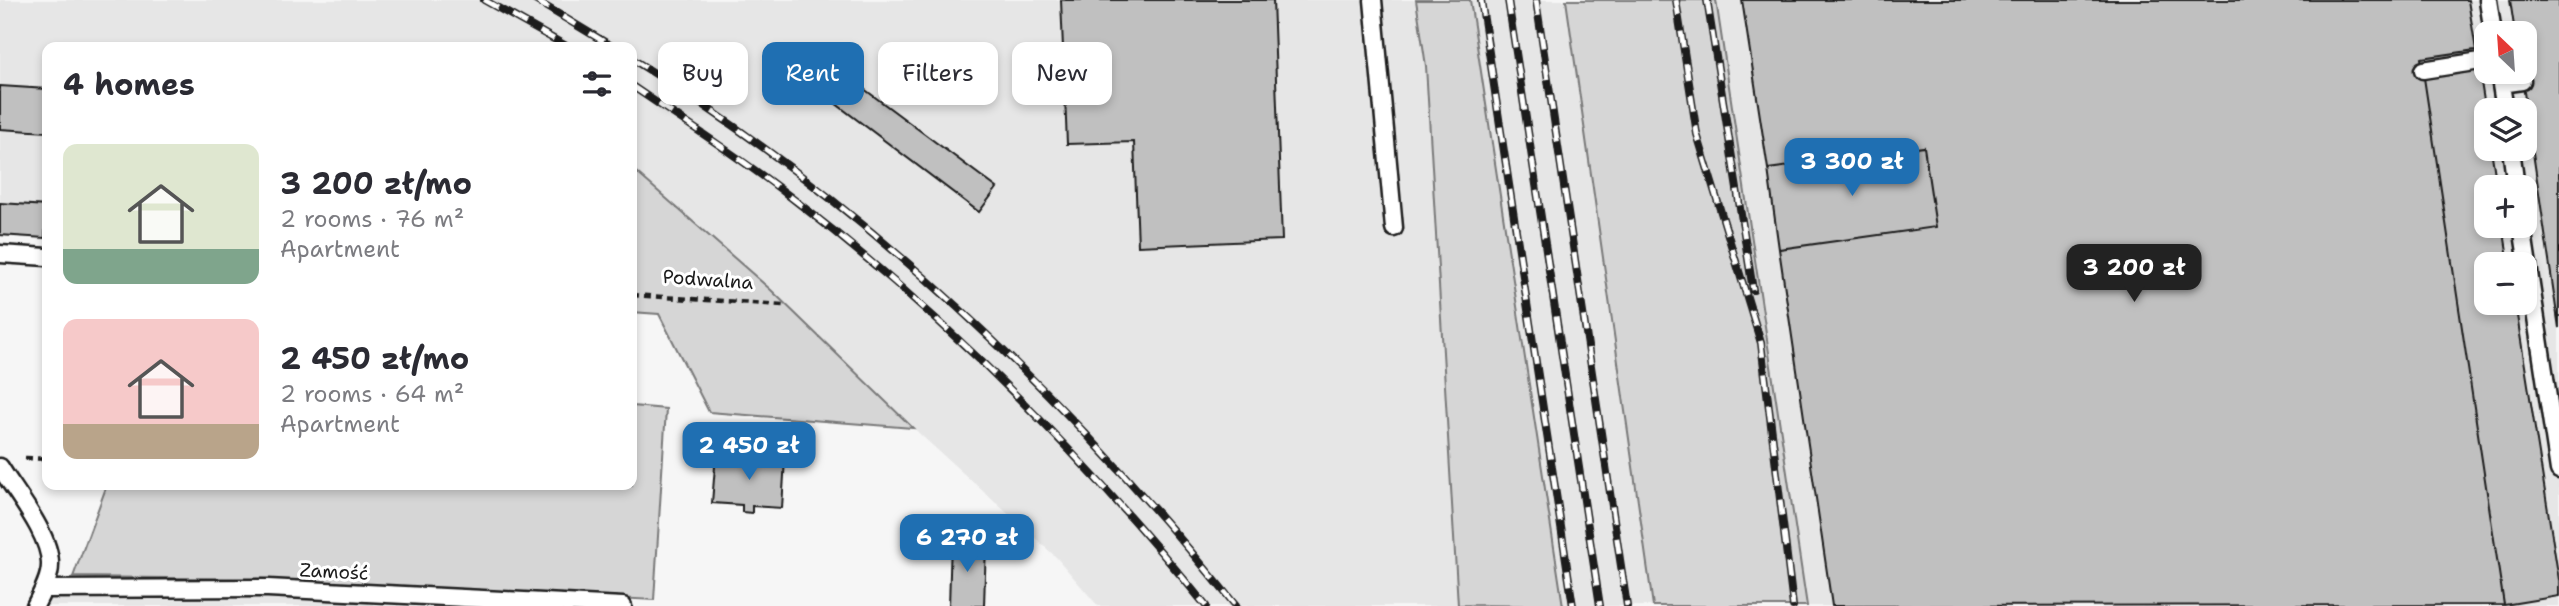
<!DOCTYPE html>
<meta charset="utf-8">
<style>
:root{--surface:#fff;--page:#f7f7f7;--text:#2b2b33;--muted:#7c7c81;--accent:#1f6fb2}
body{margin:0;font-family:"Shantell Sans",sans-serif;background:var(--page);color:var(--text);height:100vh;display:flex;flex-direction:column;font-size:26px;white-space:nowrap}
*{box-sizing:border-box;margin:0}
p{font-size:23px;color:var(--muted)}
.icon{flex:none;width:38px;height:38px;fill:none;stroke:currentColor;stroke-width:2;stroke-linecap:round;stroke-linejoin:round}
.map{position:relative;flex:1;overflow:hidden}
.side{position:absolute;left:42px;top:42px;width:595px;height:448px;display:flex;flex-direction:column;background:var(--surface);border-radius:14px;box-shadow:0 4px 10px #0003}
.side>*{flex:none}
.banner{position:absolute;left:658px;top:42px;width:665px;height:63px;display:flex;gap:14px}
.needle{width:46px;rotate:335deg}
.controls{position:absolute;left:2474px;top:21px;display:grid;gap:14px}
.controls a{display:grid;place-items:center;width:63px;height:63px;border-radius:14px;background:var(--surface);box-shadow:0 4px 10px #0003;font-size:35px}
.price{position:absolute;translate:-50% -60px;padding:0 16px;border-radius:14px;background:var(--accent);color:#fff;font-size:23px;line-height:46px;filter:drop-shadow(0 2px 4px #0008)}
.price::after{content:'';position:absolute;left:50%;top:42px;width:21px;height:16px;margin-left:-10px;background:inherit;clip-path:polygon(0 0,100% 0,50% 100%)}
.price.active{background:#222;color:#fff}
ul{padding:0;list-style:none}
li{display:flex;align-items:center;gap:21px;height:175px;padding:0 21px}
li span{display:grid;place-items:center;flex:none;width:196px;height:140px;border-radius:14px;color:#555}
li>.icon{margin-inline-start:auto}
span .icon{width:84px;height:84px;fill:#fffc;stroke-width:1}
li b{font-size:30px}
h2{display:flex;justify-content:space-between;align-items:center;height:84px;padding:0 21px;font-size:30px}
.tag{padding:0 24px;border-radius:14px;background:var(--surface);box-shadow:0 4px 10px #0003;font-size:24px;line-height:63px}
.tag.active{background:var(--accent);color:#fff}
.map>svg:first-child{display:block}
.built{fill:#e6e6e6;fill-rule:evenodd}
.green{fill:#d6d6d6;stroke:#797979;stroke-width:2}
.building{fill:#c0c0c0;stroke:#1c1c1c;stroke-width:2}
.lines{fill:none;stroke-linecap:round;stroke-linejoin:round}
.service-casing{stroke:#1c1c1c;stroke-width:21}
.path{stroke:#1c1c1c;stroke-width:4.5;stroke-dasharray:7 5;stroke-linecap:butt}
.service{stroke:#fff;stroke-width:16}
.rail-casing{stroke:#1c1c1c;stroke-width:8}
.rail{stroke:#fff;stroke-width:5;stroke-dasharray:16;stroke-linecap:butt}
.labels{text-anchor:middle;stroke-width:6;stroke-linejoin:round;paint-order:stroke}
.street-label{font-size:19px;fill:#1c1c1c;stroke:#fff}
</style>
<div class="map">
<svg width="2559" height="606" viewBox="0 0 2559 606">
<rect width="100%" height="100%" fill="#f6f6f6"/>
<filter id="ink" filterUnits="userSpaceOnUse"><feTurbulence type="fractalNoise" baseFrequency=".0143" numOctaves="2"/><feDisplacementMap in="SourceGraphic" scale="14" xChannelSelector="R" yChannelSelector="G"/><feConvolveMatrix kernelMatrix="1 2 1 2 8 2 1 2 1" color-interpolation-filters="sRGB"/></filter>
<g filter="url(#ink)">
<path class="built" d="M0 0H2559V606H1098L1056 557 923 437 771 290 636 173 632 172V47H47V240L0 236ZM2487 33H2525V72H2487ZM2487 110H2525V149H2487ZM2487 187H2525V226H2487ZM2487 264H2525V303H2487Z
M59 596 373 598V606H44L48 600Z"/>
<path class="green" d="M1416 0H1470L1563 606 1458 605 1426 66Z
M1566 0H1716L1807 606H1653Z
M632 172H636L771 290 913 428 709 412 659 314 632 312Z
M632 406 666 409 654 600 266 579 73 577 107 485H632Z"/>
<path class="building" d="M1061 0H1273L1282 240 1138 246 1134 142 1067 144Z
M1742 0H2468L2476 50 2421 58 2504 605 1832 606 1779 249 1936 227 1924 147 1768 169Z
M2510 0H2559V328L2521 72H2525V33H2515Z
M2476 50 2487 120V149H2491L2497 187H2487V226H2503L2509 264H2487V303H2515L2559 580V596L2504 605 2421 58Z
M848 77 997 188 979 212 831 100Z
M0 86 47 89V132L0 129Z
M1924 147 1936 227 1779 249 1768 169Z
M0 203 47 206 45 238 0 235Z
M716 454 785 459 782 508 752 506V513L742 512V505L712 503Z
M951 541 986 543 984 606H949Z"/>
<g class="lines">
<g class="service-casing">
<path id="service" d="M1373 0 1394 228
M2488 0 2493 33
M2423 70 2487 60
M2499 72 2505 110
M2501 84 2522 81
M2511 149 2516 187
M2522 226 2559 470
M0 254 47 257
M0 467C15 492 51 535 50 565 50 579 41 594 35 606
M44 589 268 588 623 606"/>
</g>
<path class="path" d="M632 295 783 305
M25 458 47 459"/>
<use href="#service" class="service"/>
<g class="rail-casing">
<path id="rail" d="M484 0 568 47
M535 0 613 47
M1481 0 1573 606
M1508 0 1600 606
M1536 0 1627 606
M1676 0 1697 134 1761 343 1793 606
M1707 0 1753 290
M632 59C865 203 1064 393 1236 606
M632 86C685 122 738 156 788 195 945 315 1082 454 1206 606"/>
</g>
<use href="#rail" class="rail"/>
</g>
</g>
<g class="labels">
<g class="street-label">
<text transform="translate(708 279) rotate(4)" y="7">Podwalna</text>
<text transform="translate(334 571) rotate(3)" y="7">Zamość</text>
</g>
</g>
</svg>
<div class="controls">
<a><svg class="needle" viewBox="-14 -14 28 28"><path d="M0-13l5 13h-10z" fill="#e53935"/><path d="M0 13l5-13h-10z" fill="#7c7c81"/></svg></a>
<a><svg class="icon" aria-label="layers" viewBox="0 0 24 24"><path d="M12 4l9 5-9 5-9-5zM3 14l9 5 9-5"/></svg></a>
<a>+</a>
<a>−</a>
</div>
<b class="price" style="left:1852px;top:198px">3 300 zł</b>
<b class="price active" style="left:2134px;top:304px">3 200 zł</b>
<b class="price" style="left:749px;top:482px">2 450 zł</b>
<b class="price" style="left:967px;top:574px">6 270 zł</b>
<div class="banner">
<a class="tag">Buy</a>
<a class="tag active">Rent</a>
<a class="tag">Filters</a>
<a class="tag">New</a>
</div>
<section class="side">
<h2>4 homes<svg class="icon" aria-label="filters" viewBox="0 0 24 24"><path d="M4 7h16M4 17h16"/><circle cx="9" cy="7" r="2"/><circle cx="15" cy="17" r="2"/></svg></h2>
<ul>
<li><span style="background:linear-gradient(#dfe7d0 75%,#7fa58c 0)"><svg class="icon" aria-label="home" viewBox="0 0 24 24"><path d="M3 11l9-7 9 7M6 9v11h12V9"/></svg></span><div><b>3 200 zł/mo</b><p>2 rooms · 76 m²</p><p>Apartment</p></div></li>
<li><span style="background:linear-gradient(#f6c9c9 75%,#b9a48a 0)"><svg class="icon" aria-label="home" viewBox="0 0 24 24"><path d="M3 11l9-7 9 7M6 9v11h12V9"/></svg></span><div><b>2 450 zł/mo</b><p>2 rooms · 64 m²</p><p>Apartment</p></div></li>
</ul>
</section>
</div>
